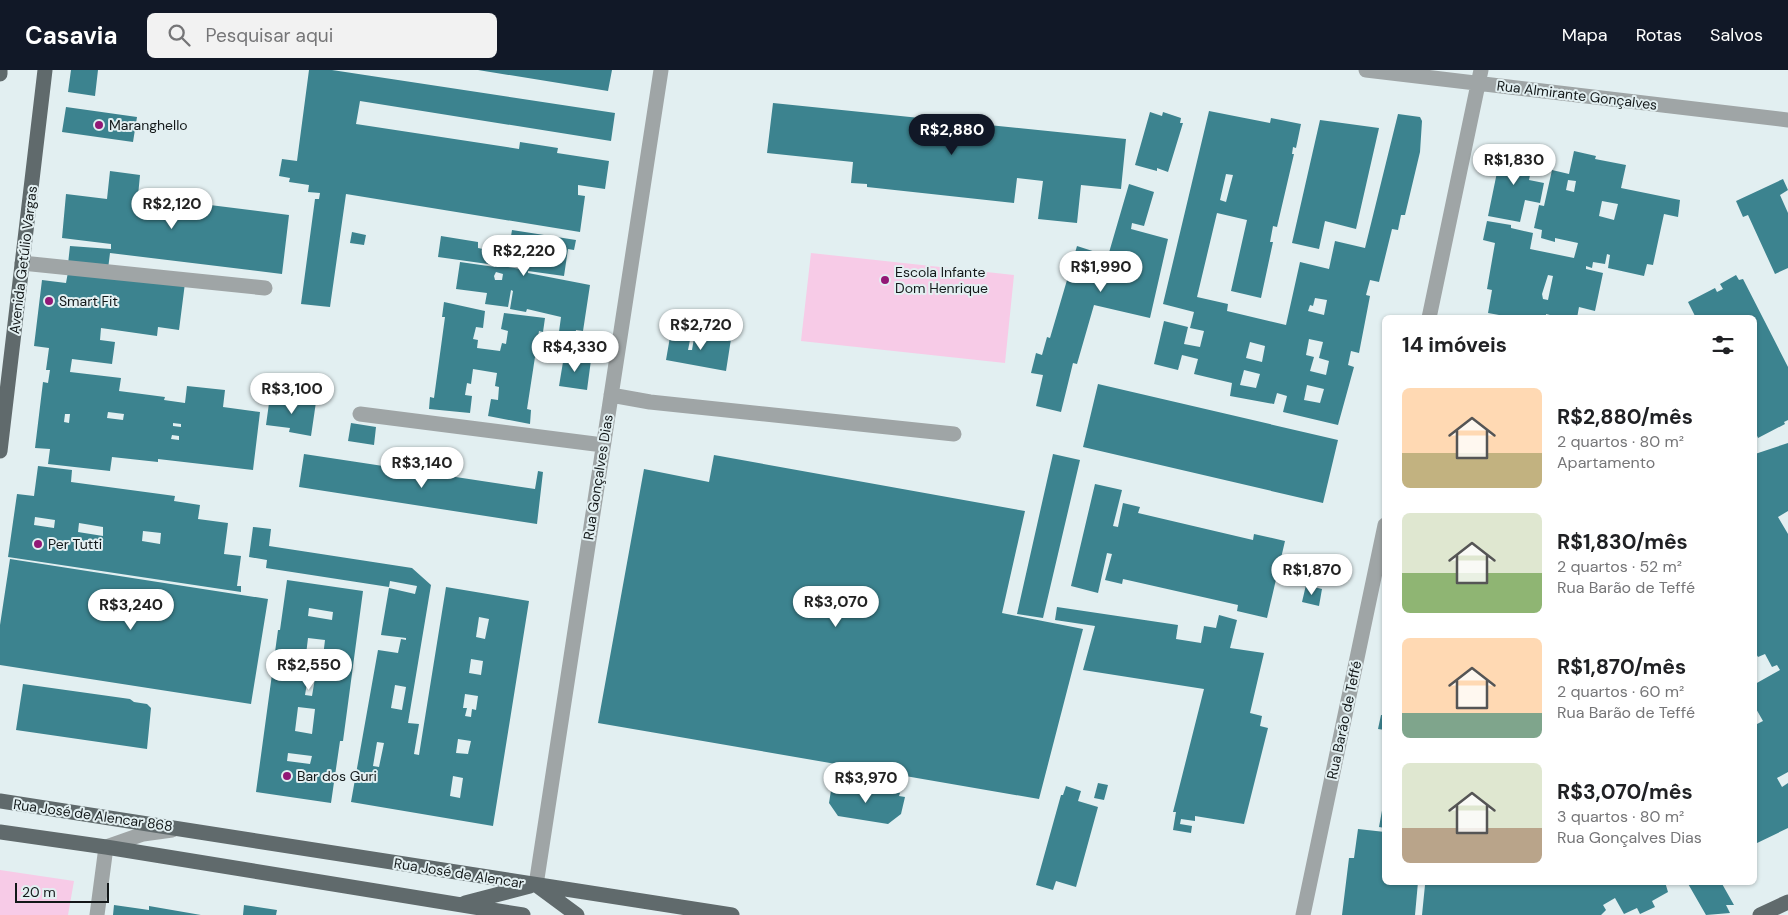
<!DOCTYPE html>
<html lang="pt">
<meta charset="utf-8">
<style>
:root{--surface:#fff;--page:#f2f2f2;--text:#202124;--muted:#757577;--accent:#111827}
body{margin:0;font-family:"DM Sans",sans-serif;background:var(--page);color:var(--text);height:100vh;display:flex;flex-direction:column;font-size:19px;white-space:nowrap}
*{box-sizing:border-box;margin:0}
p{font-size:16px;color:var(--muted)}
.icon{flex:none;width:28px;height:28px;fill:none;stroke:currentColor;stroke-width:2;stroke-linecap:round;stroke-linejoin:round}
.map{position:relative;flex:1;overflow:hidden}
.sheet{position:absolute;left:1382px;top:245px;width:375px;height:570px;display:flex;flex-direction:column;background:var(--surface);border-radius:8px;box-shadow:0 1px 4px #0004}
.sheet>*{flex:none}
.scale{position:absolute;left:15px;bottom:12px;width:94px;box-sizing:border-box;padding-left:5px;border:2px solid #131819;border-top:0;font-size:14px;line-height:18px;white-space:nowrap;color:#131819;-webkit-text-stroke:4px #e2eff1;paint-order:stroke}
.price{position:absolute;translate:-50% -42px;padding:0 11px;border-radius:18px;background:#fff;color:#222;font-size:16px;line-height:32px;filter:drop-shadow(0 1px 2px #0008)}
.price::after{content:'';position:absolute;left:50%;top:30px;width:15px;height:11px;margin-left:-8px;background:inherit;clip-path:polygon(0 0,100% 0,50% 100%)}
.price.active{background:var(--accent);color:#fff}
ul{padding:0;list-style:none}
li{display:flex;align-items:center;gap:15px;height:125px;padding:0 20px}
li span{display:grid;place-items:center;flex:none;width:140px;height:100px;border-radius:8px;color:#555}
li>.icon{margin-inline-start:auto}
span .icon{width:60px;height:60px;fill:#fffc;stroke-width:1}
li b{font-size:21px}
h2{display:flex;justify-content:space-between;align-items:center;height:60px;padding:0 20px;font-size:21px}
header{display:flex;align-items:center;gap:30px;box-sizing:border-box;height:70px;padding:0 25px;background:var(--accent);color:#fff}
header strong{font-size:24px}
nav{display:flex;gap:28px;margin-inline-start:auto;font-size:18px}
.search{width:350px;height:45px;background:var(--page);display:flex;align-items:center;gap:12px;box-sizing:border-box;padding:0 18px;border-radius:8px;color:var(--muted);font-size:19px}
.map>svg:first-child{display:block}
.green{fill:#f7cbe7}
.building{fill:#3c838f;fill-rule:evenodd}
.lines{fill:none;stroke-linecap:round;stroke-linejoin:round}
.minor{stroke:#9fa5a6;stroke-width:15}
.major{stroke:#606a6c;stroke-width:15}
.poi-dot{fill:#921876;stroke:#e2eff1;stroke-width:2}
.labels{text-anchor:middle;stroke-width:4;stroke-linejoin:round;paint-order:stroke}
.street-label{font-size:14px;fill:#131819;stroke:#e2eff1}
.poi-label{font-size:14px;fill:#131819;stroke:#e2eff1;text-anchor:start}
</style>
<header>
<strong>Casavia</strong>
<div class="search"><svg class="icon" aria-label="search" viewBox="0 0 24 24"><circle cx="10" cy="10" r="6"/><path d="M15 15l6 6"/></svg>Pesquisar aqui</div>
<nav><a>Mapa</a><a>Rotas</a><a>Salvos</a></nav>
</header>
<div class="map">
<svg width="1788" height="845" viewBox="0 0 1788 845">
<rect width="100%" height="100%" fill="#e2eff1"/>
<path class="green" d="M811 183 1014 205 1005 293 801 271Z
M0 800 74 811 68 845H0Z"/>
<path class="building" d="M71 0H98L95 26 68 22Z
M309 0H332L615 43 611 71 360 31 356 54 519 79 520 72 558 78 557 83 609 91 605 119 578 115V125L585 126 580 162 346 124 330 237 301 234 315 129H319L320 123 308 122 309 115 289 112 290 108 279 106 282 89 297 91Z
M478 0H612L608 21Z
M773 33 1126 69 1121 119 1081 115 1077 153 1038 149 1043 111 1017 108 1014 133 867 117V114L851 113 853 92 767 83Z
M66 37 137 47 133 72 62 62Z
M1209 41 1270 53 1271 48 1301 54 1296 78 1293 77 1292 84H1294L1277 157 1273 156 1270 172H1273L1261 228 1231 221 1247 150 1217 143 1197 227 1228 234 1227 241 1286 255 1300 192 1329 199 1335 171 1365 178 1398 44 1420 47 1422 51 1420 82 1405 145H1401L1398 160 1392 159 1379 212 1370 210 1366 225 1370 226 1359 283 1351 281 1348 295 1354 297 1338 355 1283 342 1287 326 1277 323 1274 334 1230 326 1232 313 1194 304 1198 289 1182 285 1178 300 1154 294 1164 251 1188 257 1184 274 1200 277 1204 261 1190 258 1194 242 1163 234ZM1226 104 1233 105 1226 132 1220 130ZM1315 228 1327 230 1324 245 1308 241 1310 235 1313 236ZM1309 269 1323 272 1319 288 1329 291 1326 305 1310 301 1314 287 1306 285ZM1250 272 1265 276 1262 292 1246 288ZM1244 300 1260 304 1256 318 1240 315ZM1307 315 1324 319 1320 333 1304 330Z
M1150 42 1162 46 1163 42 1181 48 1180 53H1183L1168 102 1157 98V101L1135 95Z
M1320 50 1379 58 1356 159 1325 151 1319 179 1292 173Z
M1502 78 1534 86 1529 110 1544 113 1540 133 1525 130 1520 152 1488 146Z
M1574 81 1596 86 1595 89 1626 95 1621 118 1680 130 1678 147 1664 144 1653 195 1647 194 1644 206 1608 198 1610 185 1607 184 1605 194 1593 192 1592 198 1586 196V199L1603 203 1595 241 1579 237 1577 248H1562L1546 244V248H1498L1499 245 1488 243 1492 220 1487 219 1495 173 1483 170 1487 151 1511 155V158L1533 163 1530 179 1574 188 1578 173 1555 168V172L1541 168 1542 160 1534 158 1539 135 1544 136 1552 100 1569 104ZM1568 110 1576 111 1574 122 1566 120ZM1602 131 1618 134 1614 150 1599 146ZM1548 205 1553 206 1548 230 1543 229 1542 224Z
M110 101 140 105 138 126 289 145 282 204 110 183 108 199 68 194 70 176 111 179V174L62 168 66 124 107 129Z
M1783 109 1788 120 1780 125 1788 143V198L1775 204 1748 145 1743 147 1736 131Z
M1129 114 1154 122 1144 156 1132 153 1131 159 1168 169 1150 248 1094 235 1077 294 1073 293 1061 342 1036 336 1043 305 1031 303 1036 283 1042 285 1047 267 1050 268 1077 176 1108 186Z
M512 160 576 170 574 180 568 179 564 206 528 201V203L590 215 583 261 576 260 574 274 562 273V269H558L561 247 527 239 526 242 510 239 513 221 511 220 508 237 485 234 487 223 456 219 460 192 495 197V195L438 187 441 166 478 172V178L508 184ZM509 190 522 192 521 199 508 197ZM496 202 503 204 502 210H495L494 206Z
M352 162 366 165 364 175 350 173Z
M68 202 185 213 179 260 158 257 157 266 101 258 100 270 115 272 112 294 72 289 70 302 121 308 119 321 165 327 164 330 185 333 187 316 225 320 223 337 260 342 253 400 158 389V392L112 387 110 401 48 394 50 379 35 378 43 312 48 313 50 300H46L49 278 34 276 42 210 66 213ZM108 342 124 344 123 350 107 348ZM65 344H70L69 353 64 352ZM173 353 181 354V357L173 356ZM172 365 179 366V370L171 369Z
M1736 205 1739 210 1743 209 1788 297V350L1784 352 1785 354 1758 368 1755 361V248H1696L1688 232 1715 218 1717 222 1723 219 1720 214Z
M444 232 485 241 483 258 476 257 473 269 478 270 477 278 500 281 502 273 506 274 508 261 501 259 504 243 545 248 543 262 539 261 527 339 531 340 530 354 488 346 491 329 498 330 499 317 495 316 497 303 473 299 471 314 467 313 465 325 472 326 470 343 429 339 430 327 434 328 445 247H442Z
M695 262 731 269 726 301 666 290 670 267 690 270 688 280H692Z
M564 286 591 290 587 320 559 316Z
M1098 314 1338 370 1323 433 1083 377Z
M270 326 316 332 311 366 289 362 290 358 266 355Z
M351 353 376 357 374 375 348 371Z
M1788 373V441L1778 447 1788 464V702L1777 708 1782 717 1788 713V758L1755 774V655L1763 651 1755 637V614L1780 600 1777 595 1772 597 1765 584 1758 587 1755 582V384Z
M304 384 535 419 538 401 543 402 537 454 299 417Z
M1053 384 1080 390 1043 548 1017 544Z
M714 385 1025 441 1002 543 1083 559 1039 729 598 653 644 399 709 412Z
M38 396 72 400 71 412 175 426 174 431 200 435 198 449 228 453 224 484 241 486 237 516H241V522L8 487 17 424 34 426ZM35 447 55 450 54 458 34 455ZM79 453 103 457V466L78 462ZM143 461 161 463 160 474 142 471Z
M1095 414 1122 420 1113 456 1118 457 1123 433 1140 437 1138 443 1253 470 1254 464 1285 471 1267 548 1237 541 1238 535 1123 509 1122 514 1105 510 1112 484 1107 483 1098 523 1071 516Z
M253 457 271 459 269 476 412 498 431 515 408 653 419 654 414 684 419 685 446 517 529 531 493 756 351 732 378 580 398 583 401 569 406 570V568L381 565 389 518 415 524 417 516 390 511 389 517 266 498 267 490 249 487ZM479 547 489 549 485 569 476 567ZM471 589 483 591 481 605 469 603ZM395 615 406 617 402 640 391 638ZM465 624 478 626 476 640 472 639 471 647 465 646 467 638H463ZM458 669 471 671 468 684 456 683ZM377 672 384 673 379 697 373 696ZM453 706 463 708 460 728 450 726Z
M10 489 268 529 251 634 0 595V555Z
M287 510 363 521 343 671H340L331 733 256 722 278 560H280ZM309 538 333 542 332 550 308 546ZM308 568 325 570 322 595 305 593ZM308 607 315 608 312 626 305 625ZM298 637 315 639 312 664 295 661ZM288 683 312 686 310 694 287 691Z
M1306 515 1322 519 1319 536 1302 532Z
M1057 537 1178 555 1176 569 1201 573 1204 556 1216 558 1219 545 1237 550 1230 578 1264 583 1250 643 1262 646 1260 656 1268 658 1244 754 1195 746V751L1181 749 1180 754 1192 756 1191 763 1173 760 1176 742H1173L1204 619 1083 600 1095 556 1055 550Z
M23 614 130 629 134 632 147 634 151 638 147 679 16 660Z
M1381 645H1385V660L1378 659Z
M1098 713 1108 715 1104 730 1094 728Z
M832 714 889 724 890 721 900 723 899 726 905 727 901 744 888 754 838 746 829 733Z
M1066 716 1081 721 1078 731 1098 737 1076 817 1056 811 1053 820 1036 815 1061 725H1063Z
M1383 735H1385V758L1379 757Z
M1358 759 1385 762V812H1418L1415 845H1342L1349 788H1354Z
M1665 812 1668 822 1652 831 1655 837 1640 844 1637 838 1624 844 1615 828 1603 835 1606 840 1601 845H1422L1425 815 1418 813Z
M1687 812H1721L1734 835H1726L1730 843 1706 845Z
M114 835 149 840V836L201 845H113Z
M244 835 277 840 276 845H243Z"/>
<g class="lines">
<path class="minor" d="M1366 0 1788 50
M22 193 265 218
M1429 248 1481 0
M611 325 650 332 954 364
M360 344 603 375
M536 815 661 0
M97 845 106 777 143 764 172 760
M1303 845 1385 455"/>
<path class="major" d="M0 4V0
M0 381 45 0
M0 731 732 845
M0 762 106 777 523 845
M539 817 577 845
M465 833 530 816
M1760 845 1788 832"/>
</g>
<g class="poi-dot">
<circle cx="99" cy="55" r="5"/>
<circle cx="885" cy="210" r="5"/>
<circle cx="49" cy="231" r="5"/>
<circle cx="38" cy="474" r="5"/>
<circle cx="287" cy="706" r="5"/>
</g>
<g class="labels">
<g class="street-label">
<text transform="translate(1577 25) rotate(7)" y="5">Rua Almirante Gonçalves</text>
<text transform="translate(23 190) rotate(-83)" y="5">Avenida Getúlio Vargas</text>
<text transform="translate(598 407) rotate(-81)" y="5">Rua Gonçalves Dias</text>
<text transform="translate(1344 650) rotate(-78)" y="5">Rua Barão de Teffé</text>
<text transform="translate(93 745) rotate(8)" y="5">Rua José de Alencar 868</text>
<text transform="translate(459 803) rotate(9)" y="5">Rua José de Alencar</text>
</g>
<g class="poi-label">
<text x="109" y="60">Maranghello</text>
<text x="895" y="207">Escola Infante<tspan x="895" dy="16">Dom Henrique</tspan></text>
<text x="59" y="236">Smart Fit</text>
<text x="48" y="479">Per Tutti</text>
<text x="297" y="711">Bar dos Guri</text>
</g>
</g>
</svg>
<div class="scale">20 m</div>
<b class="price active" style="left:952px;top:86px">R$2,880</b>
<b class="price" style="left:1514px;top:116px">R$1,830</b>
<b class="price" style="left:172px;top:160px">R$2,120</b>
<b class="price" style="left:524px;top:207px">R$2,220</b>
<b class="price" style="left:1101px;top:223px">R$1,990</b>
<b class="price" style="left:701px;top:281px">R$2,720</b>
<b class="price" style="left:575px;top:303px">R$4,330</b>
<b class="price" style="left:292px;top:345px">R$3,100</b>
<b class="price" style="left:422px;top:419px">R$3,140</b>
<b class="price" style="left:1312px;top:526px">R$1,870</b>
<b class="price" style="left:836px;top:558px">R$3,070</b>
<b class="price" style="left:131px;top:561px">R$3,240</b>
<b class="price" style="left:309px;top:621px">R$2,550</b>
<b class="price" style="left:866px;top:734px">R$3,970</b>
<section class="sheet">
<h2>14 imóveis<svg class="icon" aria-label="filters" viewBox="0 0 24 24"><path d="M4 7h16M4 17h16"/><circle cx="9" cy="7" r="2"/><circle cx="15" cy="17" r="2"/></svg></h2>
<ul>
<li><span style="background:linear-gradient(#ffd9b3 65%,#c2b280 0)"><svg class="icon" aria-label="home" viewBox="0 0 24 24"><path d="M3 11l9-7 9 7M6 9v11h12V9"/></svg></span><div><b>R$2,880/mês</b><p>2 quartos · 80 m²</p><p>Apartamento</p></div></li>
<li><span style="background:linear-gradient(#dfe7d0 60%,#8fb573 0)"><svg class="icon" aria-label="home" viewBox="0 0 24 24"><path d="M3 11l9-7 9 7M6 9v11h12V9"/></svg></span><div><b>R$1,830/mês</b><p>2 quartos · 52 m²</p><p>Rua Barão de Teffé</p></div></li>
<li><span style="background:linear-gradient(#ffd9b3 75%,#7fa58c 0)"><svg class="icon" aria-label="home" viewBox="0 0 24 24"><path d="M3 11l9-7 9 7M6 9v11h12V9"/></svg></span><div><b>R$1,870/mês</b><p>2 quartos · 60 m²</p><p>Rua Barão de Teffé</p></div></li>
<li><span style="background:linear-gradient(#dfe7d0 65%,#b9a48a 0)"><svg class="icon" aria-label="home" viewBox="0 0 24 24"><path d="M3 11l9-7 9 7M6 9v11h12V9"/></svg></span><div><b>R$3,070/mês</b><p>3 quartos · 80 m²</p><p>Rua Gonçalves Dias</p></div></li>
</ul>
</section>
</div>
